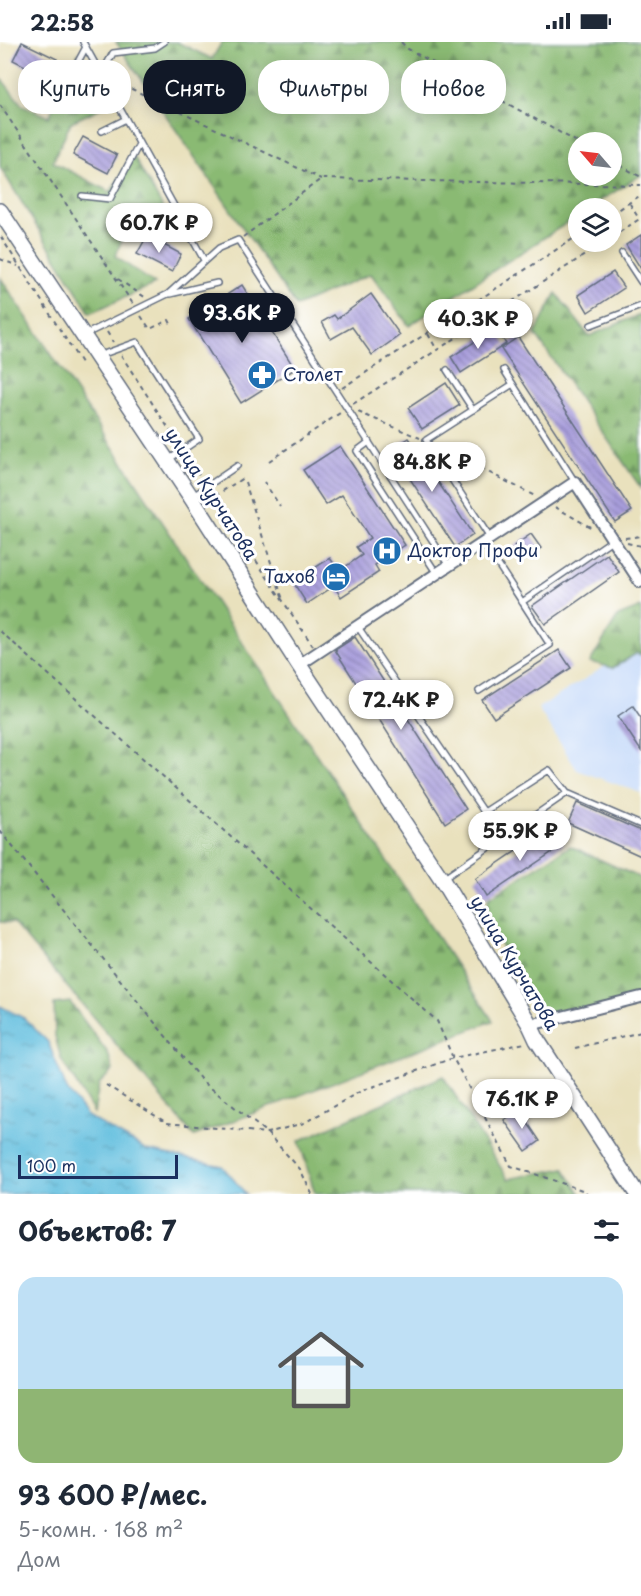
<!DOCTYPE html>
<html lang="ru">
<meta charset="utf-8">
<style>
:root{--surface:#fff;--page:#f6f6f7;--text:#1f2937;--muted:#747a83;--line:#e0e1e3;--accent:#111827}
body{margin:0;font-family:"Playpen Sans",sans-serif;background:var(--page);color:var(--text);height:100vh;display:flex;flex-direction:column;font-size:22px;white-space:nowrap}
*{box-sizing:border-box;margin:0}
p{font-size:20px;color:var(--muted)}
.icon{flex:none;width:33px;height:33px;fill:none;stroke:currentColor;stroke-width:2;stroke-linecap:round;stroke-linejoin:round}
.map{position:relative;height:1152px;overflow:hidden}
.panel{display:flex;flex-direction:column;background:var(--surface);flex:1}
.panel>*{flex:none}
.guide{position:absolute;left:18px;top:18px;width:606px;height:54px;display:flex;gap:12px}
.needle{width:39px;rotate:298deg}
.fabs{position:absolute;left:568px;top:90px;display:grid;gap:12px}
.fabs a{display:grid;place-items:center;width:54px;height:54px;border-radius:50%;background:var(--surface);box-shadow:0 3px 15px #0003;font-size:30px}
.scale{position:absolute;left:18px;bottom:15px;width:160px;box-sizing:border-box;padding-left:6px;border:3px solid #1b2f5e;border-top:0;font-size:16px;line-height:21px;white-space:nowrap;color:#1b2f5e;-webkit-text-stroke:4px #fff;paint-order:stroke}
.price{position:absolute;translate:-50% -51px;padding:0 14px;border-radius:21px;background:#fff;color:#222;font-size:20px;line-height:39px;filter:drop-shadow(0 2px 3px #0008)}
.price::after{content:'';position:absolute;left:50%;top:36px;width:18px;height:14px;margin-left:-9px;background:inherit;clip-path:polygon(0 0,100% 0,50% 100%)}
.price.on{background:var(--accent);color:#fff}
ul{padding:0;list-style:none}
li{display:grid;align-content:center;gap:12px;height:318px;padding:0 18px}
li+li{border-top:2px solid var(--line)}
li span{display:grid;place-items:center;height:186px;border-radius:18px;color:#555}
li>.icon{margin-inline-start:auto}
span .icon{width:108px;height:108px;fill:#fffc;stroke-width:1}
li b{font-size:26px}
h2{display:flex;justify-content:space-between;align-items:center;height:72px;padding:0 18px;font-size:26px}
.pill{padding:0 21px;border-radius:24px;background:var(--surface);box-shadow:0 3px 15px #0003;font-size:21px;line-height:54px}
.pill.on{background:var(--accent);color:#fff}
.status{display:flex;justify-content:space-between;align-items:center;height:42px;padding:0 30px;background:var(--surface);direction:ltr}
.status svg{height:16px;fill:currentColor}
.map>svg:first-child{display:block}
.built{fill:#c8dcf9}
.forest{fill:url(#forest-firs);stroke:#527468;stroke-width:1.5;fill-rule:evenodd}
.water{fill:url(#water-ripples);stroke:#3e769e;stroke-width:1.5}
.building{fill:url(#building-back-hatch)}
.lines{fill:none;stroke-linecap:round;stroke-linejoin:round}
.lane-casing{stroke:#636d7f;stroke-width:8}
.street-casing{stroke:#636d7f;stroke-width:14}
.secondary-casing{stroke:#636d7f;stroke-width:18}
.path{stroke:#636d7f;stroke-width:2;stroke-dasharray:4.5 4.5;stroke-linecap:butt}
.lane{stroke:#fff;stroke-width:5}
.street{stroke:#fff;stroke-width:10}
.secondary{stroke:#fff;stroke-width:15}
.labels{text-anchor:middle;stroke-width:6;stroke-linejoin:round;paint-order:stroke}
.poi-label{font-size:18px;fill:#1b2f5e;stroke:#fff;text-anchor:start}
.street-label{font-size:18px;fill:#1b2f5e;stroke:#fff}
</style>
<div class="status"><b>22:58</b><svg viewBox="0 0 49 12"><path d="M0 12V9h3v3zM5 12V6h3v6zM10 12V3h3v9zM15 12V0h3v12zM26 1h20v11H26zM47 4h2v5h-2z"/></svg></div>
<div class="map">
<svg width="641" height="1152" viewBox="0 0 641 1152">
<defs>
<pattern id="forest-firs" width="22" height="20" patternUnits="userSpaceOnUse" patternTransform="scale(1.5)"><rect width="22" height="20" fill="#8aba73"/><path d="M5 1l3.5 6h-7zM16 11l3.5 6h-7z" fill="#709862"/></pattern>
<pattern id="water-ripples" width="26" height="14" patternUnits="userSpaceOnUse" patternTransform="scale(1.5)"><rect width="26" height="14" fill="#60bede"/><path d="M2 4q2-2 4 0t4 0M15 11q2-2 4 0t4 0" fill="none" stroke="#4e9bb7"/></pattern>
<pattern id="building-back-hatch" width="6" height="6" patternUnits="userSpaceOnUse" patternTransform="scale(1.5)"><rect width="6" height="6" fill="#a99edc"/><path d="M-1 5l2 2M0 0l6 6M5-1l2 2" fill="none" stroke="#8981b6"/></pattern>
</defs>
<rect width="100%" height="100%" fill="#fff"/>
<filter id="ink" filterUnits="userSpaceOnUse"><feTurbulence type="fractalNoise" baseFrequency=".0167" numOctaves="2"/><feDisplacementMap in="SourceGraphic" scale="12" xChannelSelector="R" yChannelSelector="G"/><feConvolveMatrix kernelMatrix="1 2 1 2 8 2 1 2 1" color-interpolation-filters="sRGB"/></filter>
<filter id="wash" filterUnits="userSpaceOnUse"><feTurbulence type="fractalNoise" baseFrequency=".008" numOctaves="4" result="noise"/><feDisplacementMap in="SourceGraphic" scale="24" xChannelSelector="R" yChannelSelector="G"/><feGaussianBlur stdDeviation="1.35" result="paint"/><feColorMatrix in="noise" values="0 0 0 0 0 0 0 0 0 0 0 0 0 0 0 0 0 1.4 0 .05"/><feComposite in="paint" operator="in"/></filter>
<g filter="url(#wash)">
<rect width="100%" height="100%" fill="#e9e1bd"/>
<path class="built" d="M641 602V751L577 728 538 666Z"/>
<path class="forest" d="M116 0H177L212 17 222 0H641V133L589 166H579V173L409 284 371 232 296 264ZM579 100H612V134H579Z
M78 12 105 64 71 80 53 120 110 150 134 115 166 171 132 177 115 214 155 242 90 271 0 125V35L22 63 49 75Z
M0 235 493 979 194 1094 13 881 0 880Z
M556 251 589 294 641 272V446L535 292Z
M641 565V613L637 611 613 626 590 620 618 574Z
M570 804 641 836V958L559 977 528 959 487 875 488 856Z
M70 960 108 1011 113 1028 99 1042 94 1071 61 1017 55 994 54 962Z
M443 1034 508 1137 564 1126 581 1152H315L299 1099Z"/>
<path class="water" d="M0 964 24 976 48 1000 67 1048 87 1074 147 1108 222 1124 246 1152H0Z"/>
<g id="blocks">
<path class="building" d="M22 0 57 17 47 35 13 18Z
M83 95 117 113 108 131 73 113Z
M641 193V227L626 203Z
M147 194 181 212 172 230 137 212Z
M613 230 624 246 588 270 578 253Z
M242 243 295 327 241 361 189 277Z
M371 252 400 293 372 313 352 285 331 297 322 280 334 273 337 277Z
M496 286 506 302 461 331 451 315Z
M518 295 632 469 615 480 501 307Z
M446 341 460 363 422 387 408 366Z
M409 396 473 493 455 505 391 408Z
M340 404 405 503 375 523 379 530 341 555 334 544 307 562 293 540 330 516 339 529 362 513 356 505 370 496 342 453 326 463 303 428Z
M531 492 541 506 524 518 514 504Z
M607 512 619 530 545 582 532 564Z
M355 595 466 767 445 781 335 608Z
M559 608 571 626 494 676 482 658Z
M633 664 641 676V709L618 674Z
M577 761 641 789V814L568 781Z
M553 784 564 802 486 855 475 837Z
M519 1068 540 1099 526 1109 504 1078Z"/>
</g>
</g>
<g filter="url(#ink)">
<use href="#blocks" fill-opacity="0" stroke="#636d7f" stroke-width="1.5"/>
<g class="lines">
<g class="lane-casing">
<path id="lane" d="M83 0 204 218
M101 33 113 11 155 6 164 0
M26 49 60 53 86 5
M102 89 126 77
M82 154 110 157 139 102
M162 191 184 182
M622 211 641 240
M170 252 217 241
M591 283 641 264
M84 293 168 252 219 206 238 198 449 524
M98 314 137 300 199 397 168 418
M447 328 473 368
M504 328 575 440
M369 400 357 409 437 532
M193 454 237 424
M490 496 426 398 513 342
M522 560 612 498
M358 585 484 770 549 728 567 751
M479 649 550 603 484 501
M443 837 567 751 641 783"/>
</g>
<g class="street-casing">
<path id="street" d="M299 623 575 440 640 540 641 539
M530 983 641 955"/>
</g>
<g class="secondary-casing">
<path id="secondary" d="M0 169 191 455 299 623 442 838 530 983 537 998 637 1152"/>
</g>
<path class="path" d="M401 0 408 7 579 101
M115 39 321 137
M0 63 133 262
M612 119 641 135
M630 162 639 177
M612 172 641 153
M1 195 83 324
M243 195 321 137 641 143
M612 195 641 176
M0 217 18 224
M118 237 146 256
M482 257 491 273
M141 274 150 287 169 278 171 282
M456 274 465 290
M107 290 113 300
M428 292 437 308
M121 313 178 401
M342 346 579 193
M353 362 605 200
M358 370 420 396
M441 406 535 454
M187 413 203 439
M269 419 340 371
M245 440 283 558
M264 440 280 464
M211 451 313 604
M215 454 243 436
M555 465 592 486
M625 496 641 494
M627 501 641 504
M0 589 437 979 453 1016 511 1124 585 1149 587 1152
M0 789 202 1039 267 1091 300 1127 312 1152
M575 1006 641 990
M106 1043 167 1081 267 1091 304 1081 361 1049 453 1016 525 1001"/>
<use href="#lane" class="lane"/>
<use href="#street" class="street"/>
<use href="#secondary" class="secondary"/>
</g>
</g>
<defs>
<g id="pharmacy-disc" transform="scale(1.5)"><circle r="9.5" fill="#1f6fb2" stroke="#fff"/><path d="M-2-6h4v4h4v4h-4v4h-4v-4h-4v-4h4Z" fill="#fff"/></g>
<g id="hospital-disc" transform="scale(1.5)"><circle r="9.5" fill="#1f6fb2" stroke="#fff"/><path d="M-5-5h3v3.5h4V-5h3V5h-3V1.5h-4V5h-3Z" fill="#fff"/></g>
<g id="hotel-disc" transform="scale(1.5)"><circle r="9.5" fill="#1f6fb2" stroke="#fff"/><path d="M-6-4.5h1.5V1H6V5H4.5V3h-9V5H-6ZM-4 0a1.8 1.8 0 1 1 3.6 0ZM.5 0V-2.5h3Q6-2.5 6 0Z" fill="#fff"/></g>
</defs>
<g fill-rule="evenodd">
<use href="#pharmacy-disc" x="262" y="333"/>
<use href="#hospital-disc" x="387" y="509"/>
<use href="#hotel-disc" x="336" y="535"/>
</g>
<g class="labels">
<g class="poi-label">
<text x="283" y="339">Столет</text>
<text x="408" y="515">Доктор Профи</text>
<text x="315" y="541" text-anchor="end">Тахов</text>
</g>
<g class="street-label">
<text transform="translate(211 452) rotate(57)" y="6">улица Курчатова</text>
<text transform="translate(514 921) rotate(59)" y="6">улица Курчатова</text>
</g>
</g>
</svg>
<div class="fabs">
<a><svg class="needle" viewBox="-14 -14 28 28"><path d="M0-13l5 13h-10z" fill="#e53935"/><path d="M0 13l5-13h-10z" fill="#747a83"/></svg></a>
<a><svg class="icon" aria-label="layers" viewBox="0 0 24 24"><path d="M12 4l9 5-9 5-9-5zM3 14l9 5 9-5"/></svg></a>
</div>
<div class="scale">100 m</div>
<b class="price" style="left:159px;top:212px">60.7K ₽</b>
<b class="price on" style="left:242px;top:302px">93.6K ₽</b>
<b class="price" style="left:478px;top:308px">40.3K ₽</b>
<b class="price" style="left:432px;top:451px">84.8K ₽</b>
<b class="price" style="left:401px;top:689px">72.4K ₽</b>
<b class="price" style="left:520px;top:820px">55.9K ₽</b>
<b class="price" style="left:522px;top:1088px">76.1K ₽</b>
<div class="guide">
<a class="pill">Купить</a>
<a class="pill on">Снять</a>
<a class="pill">Фильтры</a>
<a class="pill">Новое</a>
</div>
</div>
<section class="panel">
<h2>Объектов: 7<svg class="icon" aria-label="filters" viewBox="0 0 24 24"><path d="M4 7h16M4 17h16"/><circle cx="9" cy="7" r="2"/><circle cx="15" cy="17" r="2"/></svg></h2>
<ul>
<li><span style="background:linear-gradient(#bfe0f5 60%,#8fb573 0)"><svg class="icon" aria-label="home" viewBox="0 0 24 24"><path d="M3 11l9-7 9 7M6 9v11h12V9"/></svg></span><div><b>93 600 ₽/мес.</b><p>5-комн. · 168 m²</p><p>Дом</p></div></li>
</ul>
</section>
